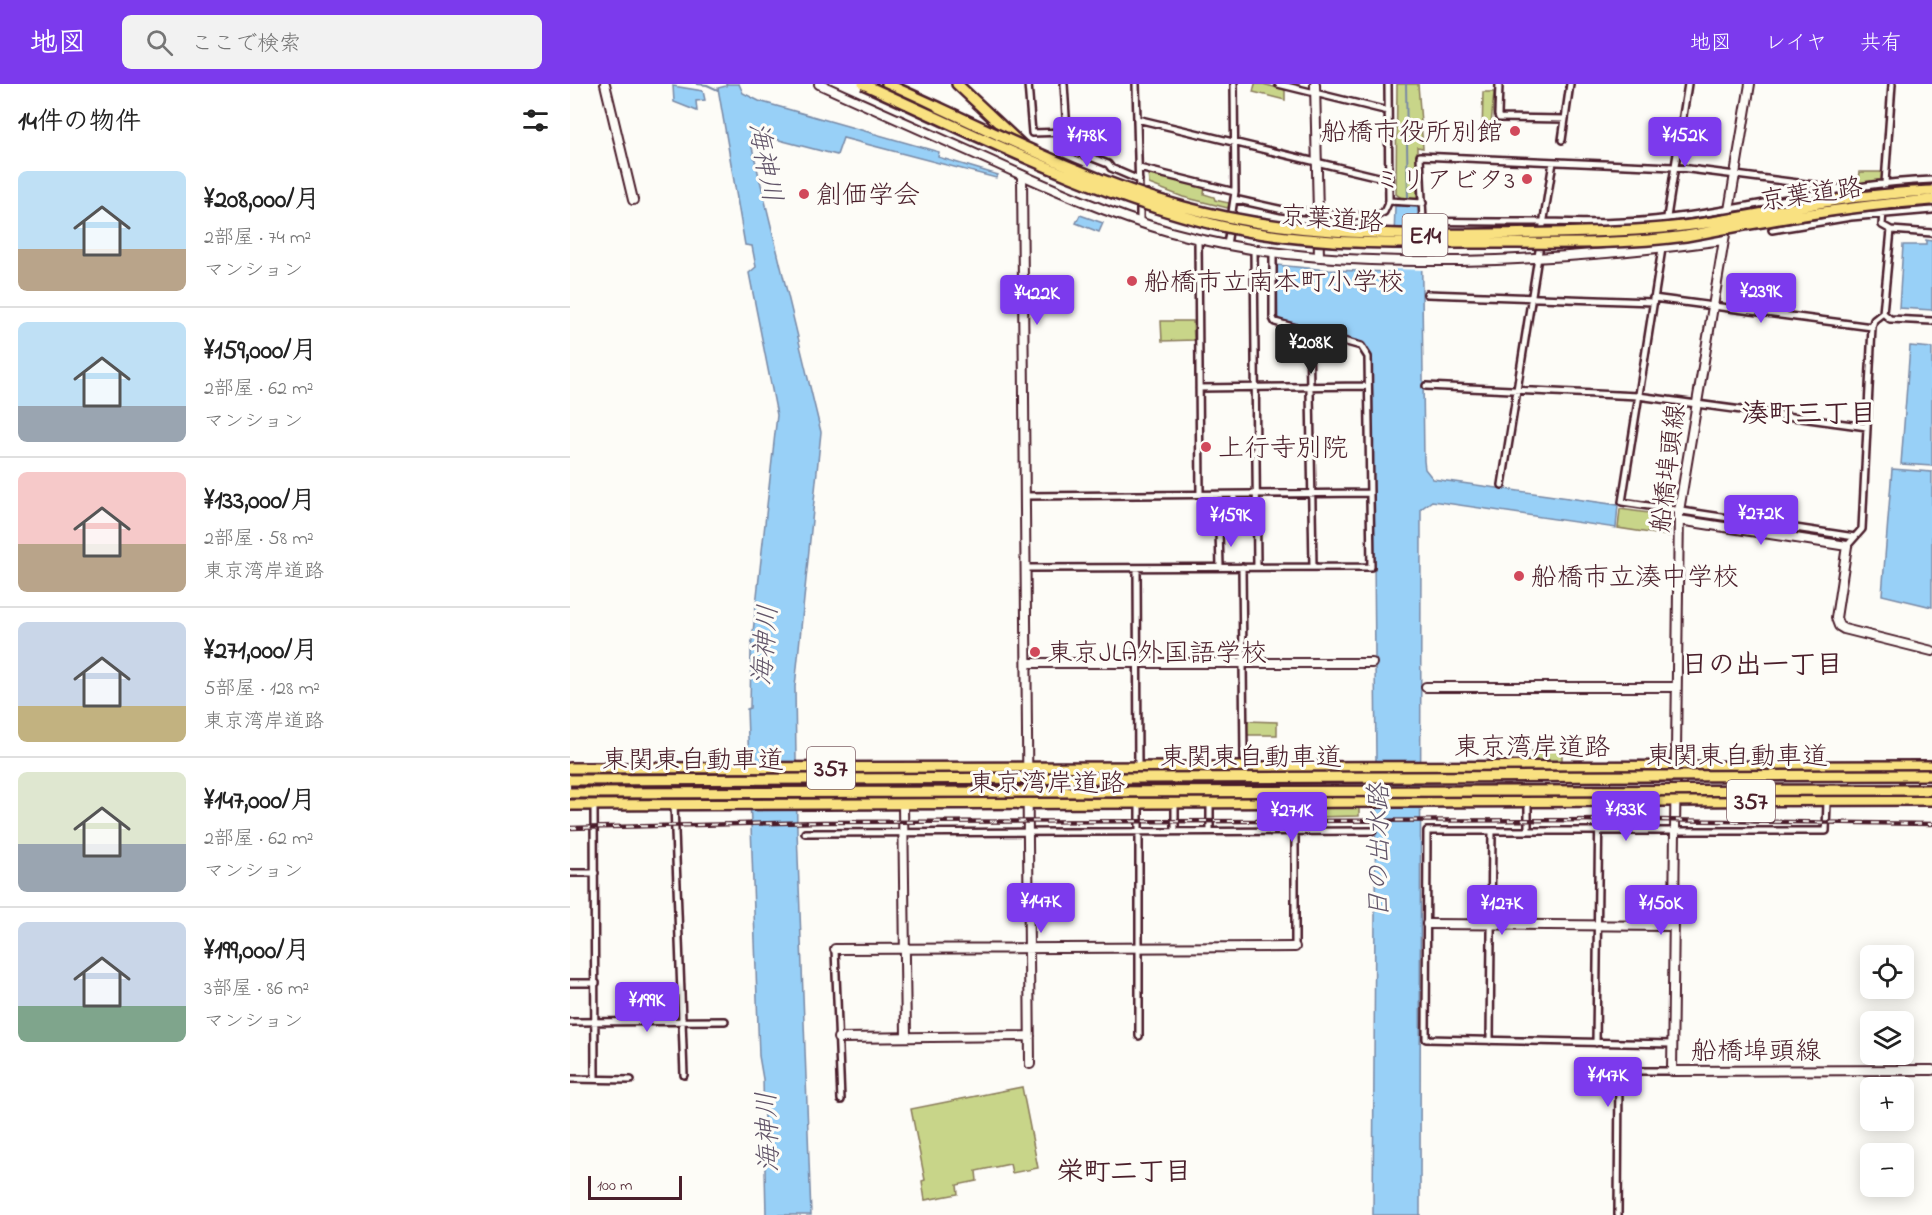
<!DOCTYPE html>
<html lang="ja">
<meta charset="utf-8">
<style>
:root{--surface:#fff;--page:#f2f2f2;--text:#222;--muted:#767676;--line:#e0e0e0;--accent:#7c3aed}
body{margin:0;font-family:"Indie Flower","Klee One",sans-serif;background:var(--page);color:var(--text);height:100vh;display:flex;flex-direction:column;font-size:22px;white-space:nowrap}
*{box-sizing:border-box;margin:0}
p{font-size:20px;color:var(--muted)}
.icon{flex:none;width:33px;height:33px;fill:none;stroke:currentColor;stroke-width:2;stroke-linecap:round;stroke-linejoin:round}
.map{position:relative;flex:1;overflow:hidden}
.details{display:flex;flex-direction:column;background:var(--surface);width:570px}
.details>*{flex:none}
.buttons{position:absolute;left:1290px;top:861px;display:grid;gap:12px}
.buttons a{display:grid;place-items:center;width:54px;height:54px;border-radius:9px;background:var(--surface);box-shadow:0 3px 15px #0003;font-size:30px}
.scale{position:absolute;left:18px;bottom:15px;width:94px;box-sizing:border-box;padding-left:6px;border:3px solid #4a1f2b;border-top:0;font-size:16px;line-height:21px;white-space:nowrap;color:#4a1f2b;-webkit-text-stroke:4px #fdfcf7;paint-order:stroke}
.price{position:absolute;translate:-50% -51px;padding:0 14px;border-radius:6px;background:var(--accent);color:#fff;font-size:20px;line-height:39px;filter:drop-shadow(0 2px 3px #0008)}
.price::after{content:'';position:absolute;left:50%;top:36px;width:18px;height:14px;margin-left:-9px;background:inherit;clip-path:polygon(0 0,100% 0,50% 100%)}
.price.on{background:#222;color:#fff}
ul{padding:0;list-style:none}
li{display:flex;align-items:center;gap:18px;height:150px;padding:0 18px}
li+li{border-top:2px solid var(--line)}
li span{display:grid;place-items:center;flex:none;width:168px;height:120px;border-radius:9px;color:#555}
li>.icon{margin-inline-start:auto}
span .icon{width:72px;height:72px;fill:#fffc;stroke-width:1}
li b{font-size:26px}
h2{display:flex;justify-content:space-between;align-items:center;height:72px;padding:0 18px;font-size:26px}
header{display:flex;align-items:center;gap:36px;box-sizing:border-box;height:84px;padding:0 30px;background:var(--accent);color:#fff}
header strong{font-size:28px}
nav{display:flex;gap:33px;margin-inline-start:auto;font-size:21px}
.search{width:420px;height:54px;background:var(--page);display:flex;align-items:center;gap:15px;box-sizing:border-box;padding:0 21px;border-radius:9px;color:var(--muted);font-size:22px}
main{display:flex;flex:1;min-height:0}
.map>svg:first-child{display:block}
.green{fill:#c8d589;stroke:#897a5a;stroke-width:1.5}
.water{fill:#98d0f7;stroke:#7989a5;stroke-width:1.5}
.pier{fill:#fdfcf7}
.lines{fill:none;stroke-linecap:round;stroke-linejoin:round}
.stream{stroke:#7989a5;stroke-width:2}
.street-casing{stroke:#4a1f2b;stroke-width:10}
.secondary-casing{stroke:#4a1f2b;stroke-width:12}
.highway-casing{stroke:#4a1f2b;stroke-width:14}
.street{stroke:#fdfcf7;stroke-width:5}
.secondary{stroke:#fdfcf7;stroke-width:8}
.highway{stroke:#f9e181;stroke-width:9}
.rail-casing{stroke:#4a1f2b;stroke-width:4.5}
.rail{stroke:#fdfcf7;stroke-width:2;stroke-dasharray:7;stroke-linecap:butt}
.highway-bridge-casing{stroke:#4a1f2b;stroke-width:14;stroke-linecap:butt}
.highway-bridge{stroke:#f9e181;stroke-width:9}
.poi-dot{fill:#d1495b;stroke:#fdfcf7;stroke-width:2}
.labels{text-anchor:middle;stroke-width:6;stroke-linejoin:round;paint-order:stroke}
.shield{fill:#fdfcf7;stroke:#806168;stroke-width:1.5}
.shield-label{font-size:24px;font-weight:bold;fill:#4a1f2b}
.poi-label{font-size:26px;fill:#4a1f2b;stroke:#fdfcf7;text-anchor:start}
.street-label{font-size:26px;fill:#4a1f2b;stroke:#fdfcf7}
.water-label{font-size:27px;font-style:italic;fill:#615468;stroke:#fdfcf7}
.neighbourhood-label{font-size:27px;font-weight:bold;fill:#4a1f2b;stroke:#fdfcf7}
</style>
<header>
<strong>地図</strong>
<div class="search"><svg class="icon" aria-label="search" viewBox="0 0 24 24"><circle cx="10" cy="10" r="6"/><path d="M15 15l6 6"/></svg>ここで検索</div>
<nav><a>地図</a><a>レイヤ</a><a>共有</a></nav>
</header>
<main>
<section class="details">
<h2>14件の物件<svg class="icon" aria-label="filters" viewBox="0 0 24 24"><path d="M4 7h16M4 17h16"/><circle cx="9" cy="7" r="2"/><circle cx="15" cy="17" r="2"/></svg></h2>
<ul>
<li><span style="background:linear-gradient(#bfe0f5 65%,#b9a48a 0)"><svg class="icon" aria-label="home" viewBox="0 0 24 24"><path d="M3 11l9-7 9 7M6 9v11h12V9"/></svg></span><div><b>¥208,000/月</b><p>2部屋 · 74 m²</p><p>マンション</p></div></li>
<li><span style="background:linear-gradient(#bfe0f5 70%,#9aa5b1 0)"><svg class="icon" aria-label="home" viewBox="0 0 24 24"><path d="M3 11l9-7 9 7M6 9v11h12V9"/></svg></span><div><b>¥159,000/月</b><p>2部屋 · 62 m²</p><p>マンション</p></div></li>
<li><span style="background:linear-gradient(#f6c9c9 60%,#b9a48a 0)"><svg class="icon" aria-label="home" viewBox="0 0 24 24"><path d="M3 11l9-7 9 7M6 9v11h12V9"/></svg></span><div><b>¥133,000/月</b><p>2部屋 · 58 m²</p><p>東京湾岸道路</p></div></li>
<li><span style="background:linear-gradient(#c9d6e8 70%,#c2b280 0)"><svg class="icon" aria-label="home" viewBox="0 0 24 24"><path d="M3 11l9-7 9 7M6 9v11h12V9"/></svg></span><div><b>¥271,000/月</b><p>5部屋 · 128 m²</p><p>東京湾岸道路</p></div></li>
<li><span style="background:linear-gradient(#dfe7d0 60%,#9aa5b1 0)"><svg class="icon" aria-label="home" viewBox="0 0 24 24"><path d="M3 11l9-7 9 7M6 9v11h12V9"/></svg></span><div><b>¥147,000/月</b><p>2部屋 · 62 m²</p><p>マンション</p></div></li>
<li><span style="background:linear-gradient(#c9d6e8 70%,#7fa58c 0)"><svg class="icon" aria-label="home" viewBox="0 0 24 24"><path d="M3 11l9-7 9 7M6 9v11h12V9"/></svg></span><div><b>¥199,000/月</b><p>3部屋 · 86 m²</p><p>マンション</p></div></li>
</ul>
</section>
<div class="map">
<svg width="1362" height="1131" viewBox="0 0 1362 1131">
<rect width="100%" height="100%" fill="#fdfcf7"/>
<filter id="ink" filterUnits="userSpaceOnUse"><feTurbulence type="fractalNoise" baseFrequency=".0167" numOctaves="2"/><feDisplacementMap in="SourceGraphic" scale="12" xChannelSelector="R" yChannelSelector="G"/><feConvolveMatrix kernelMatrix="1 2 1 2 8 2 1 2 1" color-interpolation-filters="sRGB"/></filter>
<g filter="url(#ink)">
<path class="green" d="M685 0H693L715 6V16L683 8Z
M827 0H848L853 64 847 63V115H833L826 110Z
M913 8H924L920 52H912Z
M1290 88H1315L1314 98 1288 102Z
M578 89 635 102 634 110 644 113 645 116 659 119 658 124 613 113 579 100Z
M591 237H623L624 256 592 257Z
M1050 425 1100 432 1099 452 1048 444Z
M677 637 707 638V651H677Z
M962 667H992V677L962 676Z
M789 724V732L688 734 692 725Z
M452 1003 468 1084 442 1089 440 1080 406 1087 407 1097 387 1101 388 1110 355 1116 352 1097 355 1096 341 1025Z"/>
<path class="water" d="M156 0H169L173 9 189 17 369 68 368 73 428 91 426 94 273 54 267 71 186 50 180 55 251 348 225 603 227 746 241 1131H196L193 995 189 972 177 625 180 624 181 566 207 331 179 189 186 183 182 162 175 161 148 4 156 2Z
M103 2 133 7 135 16 126 17 127 27 104 18Z
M825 122H851L854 377 855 385 863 395 1048 421 1046 444 862 417 851 425 850 1131H803L806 676 802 272 793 259 708 235 707 181 759 186 823 188Z
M510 131 533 139 529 148 506 139Z
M1356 156 1362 157V226L1329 224 1333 161H1356Z
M1340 262 1362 264V382L1331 380Z
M1322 385 1362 388V523L1312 511Z"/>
<path class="pier" d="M821 166 854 167V186L820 185Z"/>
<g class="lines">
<path class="stream" d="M127 0 137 1 148 6
M836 0 838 117"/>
<g class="street-casing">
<path id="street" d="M458 0 462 49 497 48
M494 0 497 48 500 65 538 80 541 84 569 96
M566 0 569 109
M708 0 818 27
M929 0 928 31 929 34 995 35
M1118 0 1052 418 1285 453
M1322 0 1312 141 1321 146 1362 149
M567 35 817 95
M992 56 1000 0
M569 84 665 108
M1275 105 1103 83 850 72 853 137C893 138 933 138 972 138 1015 139 1058 140 1100 134 1187 124 1274 99 1362 96
M664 115 713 126 804 133 814 128 819 117 818 0
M819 117 853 119
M570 119V138
M1202 146 1281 133 1362 126
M628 155 630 411
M657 161 665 108 664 0
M684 165 687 483
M857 210 1083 218
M1083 214 1302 243
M1313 229 1320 235 1362 237
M739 248 743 483
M856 302 1068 312 1297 343
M629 304 798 302
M932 401 983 78
M645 411 646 434
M664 411V433
M455 412 800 409
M649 446 650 483
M1277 462 1292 445 1302 243 1304 236 1313 229 1321 146
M672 483 674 675
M456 484 801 483 798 273 791 262 705 238 703 234V168
M567 484 568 684
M640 717V747
M569 718V952
M605 718V747
M104 720 114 991
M24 721 25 995
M725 747V863
M958 747V718
M235 749 803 747
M0 789H25
M265 865 271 1016
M0 899H26
M0 938 155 937
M920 957 922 747
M1026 959 1029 717
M1102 960 856 955 857 747H1256L1257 717
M0 995 61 996
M1048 1131 1049 987H1102"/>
</g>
<g class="secondary-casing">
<path id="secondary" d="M35 0 63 116
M249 0C306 26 363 51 421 77 480 104 538 130 601 148 695 174 793 178 890 177 978 175 1066 168 1153 156
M745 0 749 173
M1180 0 1109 427 1102 987 1362 986
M452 91 460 980
M1109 436 1277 462 1266 534 1269 542 1274 545 1362 567
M457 579H802
M856 603H1106
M333 720 336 953
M857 840 1103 842
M265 865 725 863
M268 954 460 952"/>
</g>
<g class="highway-casing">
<path id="highway" d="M317 0 368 23
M387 0 453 62
M0 684 1362 682
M343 685 351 689 372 692 375 700 379 703H442L451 708
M459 688 466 700 500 701 511 713
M0 721 1362 716"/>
</g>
<use href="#street" class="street"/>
<use href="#secondary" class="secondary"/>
<use href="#highway" class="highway"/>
<g class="rail-casing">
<path id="rail" d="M0 744 253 738 1086 736 1362 740"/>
</g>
<use href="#rail" class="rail"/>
<g class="highway-bridge-casing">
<path id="highway-bridge" d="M293 0C409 52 523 111 647 141 736 162 826 159 917 159 983 159 1050 161 1116 152 1141 148 1166 142 1192 138 1248 128 1305 120 1362 116
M368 23C448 60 529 100 614 123 717 151 814 151 919 150 977 149 1036 149 1093 144 1156 139 1218 123 1280 114 1308 111 1335 108 1362 107
M0 696 1362 691
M0 709 1362 706"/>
</g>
<use href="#highway-bridge" class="highway-bridge"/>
</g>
</g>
<g class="poi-dot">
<circle cx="945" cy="47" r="6"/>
<circle cx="957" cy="95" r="6"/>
<circle cx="234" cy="110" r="6"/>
<circle cx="562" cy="197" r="6"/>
<circle cx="636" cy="363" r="6"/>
<circle cx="949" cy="492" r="6"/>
<circle cx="465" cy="568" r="6"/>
</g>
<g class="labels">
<g class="shield">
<rect x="832.5" y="130" width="45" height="42" rx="4.5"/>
<rect x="237" y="663" width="48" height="42" rx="4.5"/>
<rect x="1157" y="696" width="48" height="42" rx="4.5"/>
</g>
<g class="shield-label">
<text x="855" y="159">E14</text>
<text x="261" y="692">357</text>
<text x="1181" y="725">357</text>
</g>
<g class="poi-label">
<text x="933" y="56" text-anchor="end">船橋市役所別館</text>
<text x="945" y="104" text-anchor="end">ミリアビタ3</text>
<text x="246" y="119">創価学会</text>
<text x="574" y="206">船橋市立南本町小学校</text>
<text x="648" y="372">上行寺別院</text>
<text x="961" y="501">船橋市立湊中学校</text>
<text x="477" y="577">東京JLA外国語学校</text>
</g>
<g class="street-label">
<text transform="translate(1241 109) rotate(-8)" y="9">京葉道路</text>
<text transform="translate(762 134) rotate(4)" y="9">京葉道路</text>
<text transform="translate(1097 384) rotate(-83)" y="9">船橋埠頭線</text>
<text x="962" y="671">東京湾岸道路</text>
<text x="1167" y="680">東関東自動車道</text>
<text x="681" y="681">東関東自動車道</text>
<text x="123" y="684">東関東自動車道</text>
<text x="477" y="707">東京湾岸道路</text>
<text x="1186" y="975">船橋埠頭線</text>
</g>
<g class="water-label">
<text transform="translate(196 78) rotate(79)" y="9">海神川</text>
<text transform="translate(194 561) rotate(-85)" y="9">海神川</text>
<text transform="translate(808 767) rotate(-90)" y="9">日の出水路</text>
<text transform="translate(197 1048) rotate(-92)" y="9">海神川</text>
</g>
<g class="neighbourhood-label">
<text x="1239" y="338">湊町三丁目</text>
<text x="1192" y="589">日の出一丁目</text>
<text x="554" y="1096">栄町二丁目</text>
</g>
</g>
</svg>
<div class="buttons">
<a><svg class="icon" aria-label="locate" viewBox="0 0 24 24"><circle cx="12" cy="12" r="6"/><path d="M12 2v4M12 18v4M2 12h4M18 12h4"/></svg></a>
<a><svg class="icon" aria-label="layers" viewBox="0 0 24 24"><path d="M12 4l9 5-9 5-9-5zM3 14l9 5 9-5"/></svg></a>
<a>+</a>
<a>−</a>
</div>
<div class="scale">100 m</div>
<b class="price" style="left:517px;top:84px">¥178K</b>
<b class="price" style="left:1115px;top:84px">¥152K</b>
<b class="price" style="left:1191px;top:240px">¥239K</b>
<b class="price" style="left:467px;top:242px">¥422K</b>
<b class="price on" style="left:741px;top:291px">¥208K</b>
<b class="price" style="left:1191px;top:462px">¥272K</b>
<b class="price" style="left:661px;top:464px">¥159K</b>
<b class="price" style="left:1056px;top:758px">¥133K</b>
<b class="price" style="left:722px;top:759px">¥271K</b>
<b class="price" style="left:471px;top:850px">¥147K</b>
<b class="price" style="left:932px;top:852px">¥127K</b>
<b class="price" style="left:1091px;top:852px">¥150K</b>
<b class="price" style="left:77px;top:949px">¥199K</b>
<b class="price" style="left:1038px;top:1024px">¥147K</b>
</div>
</main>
